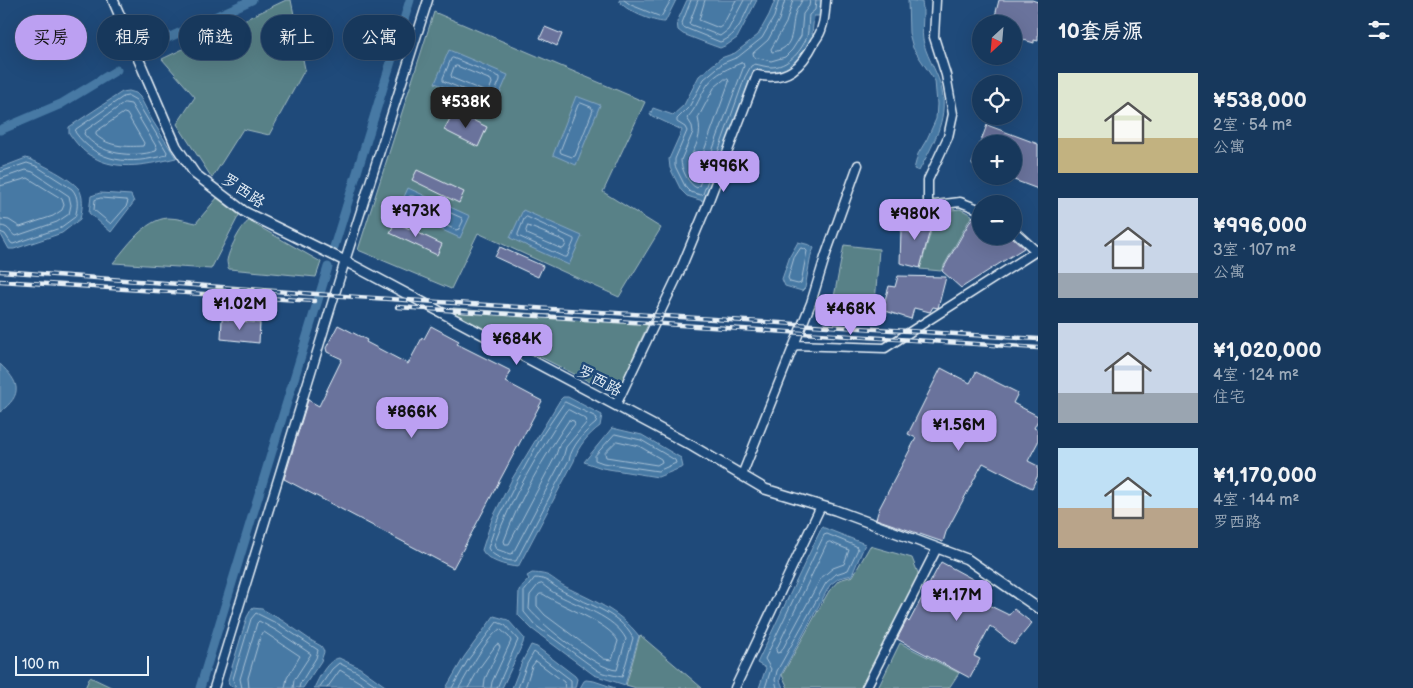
<!DOCTYPE html>
<html lang="zh">
<meta charset="utf-8">
<style>
:root{--surface:#17385c;--page:#244365;--text:#f1f3f6;--muted:#9eacbb;--line:#365272;--accent:#bca0f2}
body{margin:0;font-family:"Balsamiq Sans","LXGW WenKai TC",sans-serif;background:var(--page);color:var(--text);height:100vh;display:flex;flex-direction:column;font-size:19px;white-space:nowrap}
*{box-sizing:border-box;margin:0}
p{font-size:16px;color:var(--muted)}
.icon{flex:none;width:28px;height:28px;fill:none;stroke:currentColor;stroke-width:2;stroke-linecap:round;stroke-linejoin:round}
.map{position:relative;flex:1;overflow:hidden}
.drawer{display:flex;flex-direction:column;background:var(--surface);width:375px}
.drawer>*{flex:none}
.guide{position:absolute;left:15px;top:15px;width:475px;height:45px;display:flex;gap:10px}
.needle{width:32px;rotate:206deg}
.tools{position:absolute;left:972px;top:15px;display:grid;gap:10px}
.tools a{display:grid;place-items:center;width:50px;height:50px;border-radius:50%;background:var(--surface);box-shadow:0 5px 20px #0002,0 0 0 1px var(--line);font-size:25px}
.scale{position:absolute;left:15px;bottom:12px;width:134px;box-sizing:border-box;padding-left:5px;border:2px solid #e8f1f8;border-top:0;font-size:14px;line-height:18px;white-space:nowrap;color:#e8f1f8;-webkit-text-stroke:4px #1f4a7a;paint-order:stroke}
.price{position:absolute;translate:-50% -42px;padding:0 11px;border-radius:10px;background:var(--accent);color:#111;font-size:16px;line-height:32px;filter:drop-shadow(0 1px 2px #0008)}
.price::after{content:'';position:absolute;left:50%;top:30px;width:15px;height:11px;margin-left:-8px;background:inherit;clip-path:polygon(0 0,100% 0,50% 100%)}
.price.selected{background:#222;color:#fff}
ul{padding:0;list-style:none}
li{display:flex;align-items:center;gap:15px;height:125px;padding:0 20px}
li span{display:grid;place-items:center;flex:none;width:140px;height:100px;border-radius:0px;color:#555}
li>.icon{margin-inline-start:auto}
span .icon{width:60px;height:60px;fill:#fffc;stroke-width:1}
li b{font-size:21px}
h2{display:flex;justify-content:space-between;align-items:center;height:60px;padding:0 20px;font-size:21px}
.pill{padding:0 18px;border-radius:22px;background:var(--surface);box-shadow:0 5px 20px #0002,0 0 0 1px var(--line);font-size:18px;line-height:45px}
.pill.selected{background:var(--accent);color:#111}
main{display:flex;flex:1;min-height:0}
.map>svg:first-child{display:block}
.green{fill:#598187;stroke:#a0b9c0}
.water{fill:#4779a4;stroke:#87a9c6}
.lines{fill:none;stroke-linecap:round;stroke-linejoin:round}
.shore{stroke:#a8c1d6;stroke-width:1}
.canal{stroke:#4779a4;stroke-width:9}
.building{fill:#6a739c;stroke:#e8f1f8}
.minor-casing{stroke:#e8f1f8;stroke-width:11}
.tertiary-casing{stroke:#e8f1f8;stroke-width:12}
.minor{stroke:#1f4a7a;stroke-width:8}
.tertiary{stroke:#1f4a7a;stroke-width:9}
.rail-casing{stroke:#e8f1f8;stroke-width:4.5}
.rail{stroke:#1f4a7a;stroke-width:2.5;stroke-dasharray:8;stroke-linecap:butt}
.labels{text-anchor:middle;stroke-width:5;stroke-linejoin:round;paint-order:stroke}
.street-label{font-size:16px;fill:#e8f1f8;stroke:#1f4a7a}
</style>
<main>
<div class="map">
<svg width="1038" height="688" viewBox="0 0 1038 688">
<rect width="100%" height="100%" fill="#1f4a7a"/>
<filter id="ink" filterUnits="userSpaceOnUse"><feTurbulence type="fractalNoise" baseFrequency=".02" numOctaves="2"/><feDisplacementMap in="SourceGraphic" scale="10" xChannelSelector="R" yChannelSelector="G"/><feConvolveMatrix kernelMatrix="1 2 1 2 8 2 1 2 1" color-interpolation-filters="sRGB"/></filter>
<g filter="url(#ink)">
<path class="green" d="M286 0H291L305 69 269 135 243 129 212 178 177 124 195 97 162 59Z
M434 12 645 102 603 192 661 228 619 297 478 233 451 289 358 250Z
M217 198 239 215 211 269 113 263C126 248 145 219 168 218 177 218 187 221 196 223Z
M960 209 972 215 941 271 920 269 935 217V212Z
M249 221 321 262 316 277 229 269C228 269 227 262 227 261 228 252 241 225 249 221Z
M844 245 879 249 875 304 833 302Z
M453 308 649 322 616 395 451 312Z
M870 546 912 558 920 578 862 688H788L782 675 829 591 839 580 853 576Z
M640 635 702 688H636L626 685Z
M900 643 959 673 949 688H878Z
M90 677 113 688H85Z"/>
<path class="water" d="M619 0H676L665 22C653 22 623 10 619 0Z
M687 0H757L737 38 727 45 720 48 709 44 683 34 678 30 677 22Z
M775 0H821L819 16H814L812 34H815C805 51 794 72 771 72 766 72 760 70 755 69L750 79 707 199 703 201 687 196 681 190 670 168 669 159 682 130 650 115 653 108 673 115 684 105 699 76 721 58 735 53 758 35 769 15Z
M908 0 922 2C925 15 920 31 924 44 928 60 939 74 942 91 948 120 932 146 919 171L914 169 918 154 927 139 936 119 937 104 935 81 913 48 909 33Z
M449 50 508 75 494 107 435 83Z
M129 91 136 93 140 97 152 120 176 158C150 164 118 172 93 157 83 152 75 142 69 133V127L122 92Z
M576 96 600 105 576 165 553 155Z
M26 158C37 161 76 181 80 191 84 200 82 210 80 219L62 233 14 249H9L0 233V168Z
M408 188 470 216 460 238 398 210Z
M100 193 131 195 134 202 111 232 89 213 91 196Z
M523 210 582 236 569 265 510 238Z
M798 242 810 245 814 248 811 255 805 288 802 291 785 286 782 279 790 256Z
M0 364C19 382 24 394 0 412Z
M563 397H568L602 415 600 426C589 434 577 447 574 461L518 567C506 566 487 561 482 550L492 519 512 479 560 400Z
M612 428 642 435 681 458 683 467 658 477 602 468 584 462Z
M822 527 865 544 852 575 839 578 830 585 782 673 780 680 783 688H759L766 668 757 663Z
M532 573C552 574 549 577 564 586 593 601 618 609 639 636L625 685 594 675 532 629 518 615 519 590 529 579 527 576Z
M252 608 262 609 283 621 312 641 321 646 323 649 324 652 321 661 303 688H235L229 685 228 680 247 617Z
M494 616 508 620 524 638 523 643 502 688H446L464 657Z
M531 645 537 647 575 676 577 679 575 688H512L522 662Z
M339 658 360 668 388 688H314C319 678 327 660 339 658Z
M586 680 594 681 615 688H580L584 681Z"/>
<g class="lines">
<path class="shore" d="M624 0 631 5 661 17 671 0
M691 0 682 23 683 27 720 42C738 37 744 15 752 0
M698 0 689 24 720 36 728 30 744 0
M705 0 699 20 719 28 723 25 736 0
M779 0 774 17 762 38 738 57 723 63 704 79 689 107 677 119V122L685 127 687 131 675 159V166L686 188 690 192 701 195 703 194 745 77 751 66 755 64C760 65 766 67 771 67 787 67 800 53 806 39 809 33 808 22 809 15L815 10 816 0
M785 0 779 20 768 40 753 53 754 57 771 61 785 57 792 50 801 36 803 14 809 6 810 0
M793 0 786 23 771 49 772 52C797 49 790 27 796 11 798 7 801 3 802 0
M453 58 500 77V80L492 99 489 100 443 81V78L451 59Z
M741 63H743L744 66 699 186 697 188C689 185 681 169 681 160L693 132 692 126 687 118C697 108 700 95 708 84 716 73 729 68 741 63Z
M457 66 491 80 492 83 489 91 486 92 452 78 451 75 454 67Z
M725 79H728L729 82 697 170 694 171 689 162C695 145 703 137 698 118L714 88Z
M129 96 136 100 167 152 166 155C130 165 98 164 75 132L76 129 123 97Z
M125 103 131 104 157 148 156 151C132 158 100 155 84 134L85 131Z
M581 103 591 107 593 110 575 156 572 157 561 153 560 151 578 105Z
M124 113 127 114 144 143 143 146C126 147 109 147 96 135V132Z
M0 172 27 163 36 166 72 189C79 197 78 207 75 217L60 228 13 244 11 243 5 234 0 232
M0 179 26 170 33 172 69 196 71 205 69 214 57 222 16 236C10 235 11 226 0 226
M0 186 28 178 62 199 64 205 62 210 53 216 20 227 9 220 0 219
M410 196H413L462 218 463 221 459 229 456 230 407 208 406 205Z
M101 198 126 200 128 201 126 207 111 224 94 210 95 200Z
M527 217 574 239V241L567 257H564L518 236V234L524 219Z
M528 226 565 241 566 244 564 248 562 249 527 234 526 231Z
M801 248 805 249 807 251 801 283 798 284 790 282 788 278 794 258Z
M565 402 594 416 597 418 596 423C585 432 572 445 569 460L516 561C508 562 491 556 488 548L497 521 517 481 543 434Z
M569 410 586 419 587 422 566 447 563 458 513 553 510 554 496 549 494 545C511 498 538 453 566 411Z
M569 420 574 421 575 424 560 443 556 455 509 544H505L504 541C519 499 544 457 569 420Z
M615 434 641 440 675 460 676 463 658 471 603 463 595 460V456Z
M617 441 639 446 661 459 662 462 657 465 606 457 605 453Z
M830 542 849 550 844 564 833 568 821 578 781 652 777 653 776 650 827 543Z
M535 578C546 578 550 583 559 589 584 604 619 611 633 638L622 677 603 673 597 670 535 625 524 612V592Z
M542 584C547 588 552 592 558 595 580 607 614 616 626 639L617 670C598 670 542 625 529 609L530 595 538 585Z
M540 594H543C562 607 608 622 618 641L612 660 604 659 545 615 537 606V598Z
M236 688 233 679 251 619 256 613 280 625 318 650 316 658 300 684 299 688
M242 688 240 679 257 623 259 621 277 631 311 654 294 680 293 688
M249 688 248 678 261 634 264 632 300 656 287 678 285 688
M319 688 332 669 339 663 357 672 380 688
M327 688 340 670 369 688
M452 688 468 660 497 622 505 625 518 640 497 688
M459 688C468 673 486 638 500 629L509 637 511 641 492 682 491 688
M468 688 480 667 496 645 498 644 500 647 485 679 484 688
M518 688 527 664 534 652 571 680V688
M525 688 532 666 536 661 564 682 565 688
M765 688 771 669 765 659 824 535 827 534 856 546 858 549 848 570 836 574 826 583 777 671 775 680 777 688"/>
<path class="canal" d="M144 51 161 41 252 0
M0 130 61 104 117 70
M334 247 410 0
M200 688 328 267"/>
</g>
<path class="building" d="M999 0H1032L1038 2V41L1034 40V43L1014 37V24H993Z
M545 27 562 34 557 46 540 38Z
M454 111 487 127 478 147 444 130Z
M987 125 1038 144V189L1014 180V144H981V168L972 164Z
M417 170 464 192 459 203 412 180Z
M915 213 933 219 920 268 900 263 901 230 910 232Z
M973 216 981 221V236H1011L1024 248 961 288 942 271Z
M395 222 442 244 437 255 390 233Z
M500 247 543 266 538 277 495 257Z
M898 276 946 277 938 308 933 307 930 312 914 308 911 319 882 310 889 286 895 287Z
M222 319 260 323 259 343 221 339Z
M338 325 367 340 366 342 408 364 422 338 424 339 431 326 459 341 457 344 511 371 506 382 542 401 453 568 284 479 308 400 319 406 342 359 327 352 326 348Z
M941 368 970 383 976 372 1018 393 1013 403 1038 416V420L1034 428 1038 430V442L1028 461 1038 466V475L1032 488 983 463 946 532 943 542 876 519 879 509 916 438 908 434Z
M941 562 980 583 972 597 1009 615 1014 609 1032 623 1014 645 990 626 974 656 980 659 970 678 897 639 907 620 909 622Z"/>
<g class="lines">
<g class="minor-casing">
<path id="minor" d="M936 0 934 37 946 75 953 114 948 137 928 180V206L960 202 981 210
M1014 231 1036 251
M794 345 811 303 826 254 858 165
M616 405 679 273 706 208 757 75C787 82 802 67 815 41 818 37 821 32 822 27 825 19 825 9 826 0
M742 475 794 345 885 348 1038 250
M214 688 345 261 428 0
M735 688 821 506
M866 688 937 548"/>
</g>
<g class="tertiary-casing">
<path id="tertiary" d="M113 0 176 146 195 174 245 212 345 261 692 446 765 489 835 510 967 559 1038 608"/>
</g>
<use href="#minor" class="minor"/>
<use href="#tertiary" class="tertiary"/>
<g class="rail-casing">
<path id="rail" d="M0 271 357 297 1038 339
M0 281 315 301
M397 307 1038 348"/>
</g>
<use href="#rail" class="rail"/>
</g>
</g>
<g class="labels">
<g class="street-label">
<text transform="translate(244 190) rotate(34)" y="6">罗西路</text>
<text transform="translate(600 380) rotate(28)" y="6">罗西路</text>
</g>
</g>
</svg>
<div class="tools">
<a><svg class="needle" viewBox="-14 -14 28 28"><path d="M0-13l5 13h-10z" fill="#e53935"/><path d="M0 13l5-13h-10z" fill="#9eacbb"/></svg></a>
<a><svg class="icon" aria-label="locate" viewBox="0 0 24 24"><circle cx="12" cy="12" r="6"/><path d="M12 2v4M12 18v4M2 12h4M18 12h4"/></svg></a>
<a>+</a>
<a>−</a>
</div>
<div class="scale">100 m</div>
<b class="price selected" style="left:466px;top:129px">¥538K</b>
<b class="price" style="left:724px;top:193px">¥996K</b>
<b class="price" style="left:416px;top:238px">¥973K</b>
<b class="price" style="left:915px;top:241px">¥980K</b>
<b class="price" style="left:240px;top:331px">¥1.02M</b>
<b class="price" style="left:851px;top:336px">¥468K</b>
<b class="price" style="left:517px;top:366px">¥684K</b>
<b class="price" style="left:412px;top:439px">¥866K</b>
<b class="price" style="left:959px;top:452px">¥1.56M</b>
<b class="price" style="left:957px;top:622px">¥1.17M</b>
<div class="guide">
<a class="pill selected">买房</a>
<a class="pill">租房</a>
<a class="pill">筛选</a>
<a class="pill">新上</a>
<a class="pill">公寓</a>
</div>
</div>
<section class="drawer">
<h2>10套房源<svg class="icon" aria-label="filters" viewBox="0 0 24 24"><path d="M4 7h16M4 17h16"/><circle cx="9" cy="7" r="2"/><circle cx="15" cy="17" r="2"/></svg></h2>
<ul>
<li><span style="background:linear-gradient(#dfe7d0 65%,#c2b280 0)"><svg class="icon" aria-label="home" viewBox="0 0 24 24"><path d="M3 11l9-7 9 7M6 9v11h12V9"/></svg></span><div><b>¥538,000</b><p>2室 · 54 m²</p><p>公寓</p></div></li>
<li><span style="background:linear-gradient(#c9d6e8 75%,#9aa5b1 0)"><svg class="icon" aria-label="home" viewBox="0 0 24 24"><path d="M3 11l9-7 9 7M6 9v11h12V9"/></svg></span><div><b>¥996,000</b><p>3室 · 107 m²</p><p>公寓</p></div></li>
<li><span style="background:linear-gradient(#c9d6e8 70%,#9aa5b1 0)"><svg class="icon" aria-label="home" viewBox="0 0 24 24"><path d="M3 11l9-7 9 7M6 9v11h12V9"/></svg></span><div><b>¥1,020,000</b><p>4室 · 124 m²</p><p>住宅</p></div></li>
<li><span style="background:linear-gradient(#bfe0f5 60%,#b9a48a 0)"><svg class="icon" aria-label="home" viewBox="0 0 24 24"><path d="M3 11l9-7 9 7M6 9v11h12V9"/></svg></span><div><b>¥1,170,000</b><p>4室 · 144 m²</p><p>罗西路</p></div></li>
</ul>
</section>
</main>
